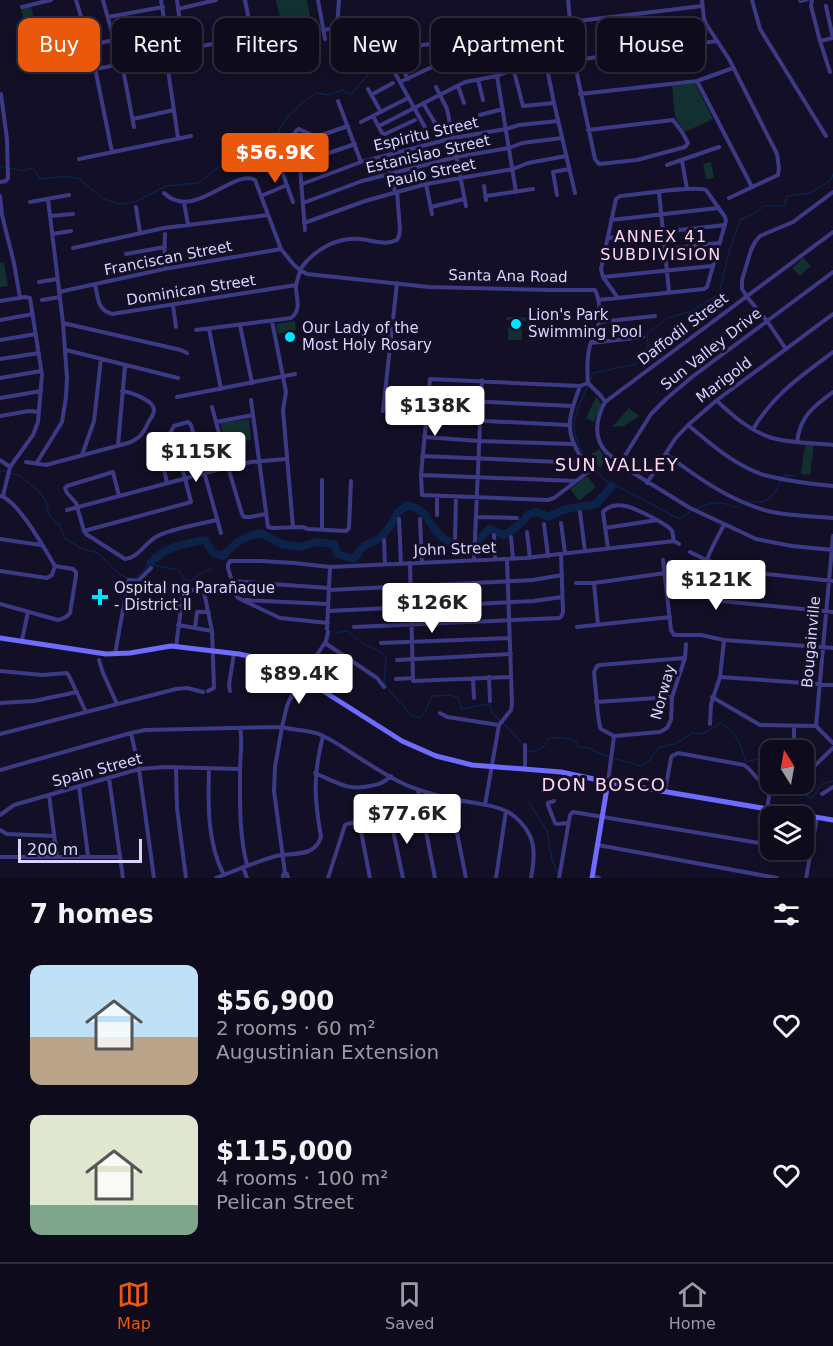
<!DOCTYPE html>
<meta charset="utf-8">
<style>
:root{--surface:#0e0b1c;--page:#1c1929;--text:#f1f3f6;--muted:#9b9ba3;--line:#2e2b3b;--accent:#ea580c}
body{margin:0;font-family:"DejaVu Sans",sans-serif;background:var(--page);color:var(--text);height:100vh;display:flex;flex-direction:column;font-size:22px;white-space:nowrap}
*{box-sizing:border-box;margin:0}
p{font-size:20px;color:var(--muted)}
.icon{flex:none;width:33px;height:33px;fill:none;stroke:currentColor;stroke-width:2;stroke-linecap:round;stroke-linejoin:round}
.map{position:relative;height:878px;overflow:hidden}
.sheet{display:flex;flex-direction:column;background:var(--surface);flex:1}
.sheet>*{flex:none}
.banner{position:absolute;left:18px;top:18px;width:798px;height:54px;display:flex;gap:12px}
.needle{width:39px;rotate:349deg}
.tools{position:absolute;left:760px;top:740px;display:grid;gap:12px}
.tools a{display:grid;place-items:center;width:54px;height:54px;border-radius:12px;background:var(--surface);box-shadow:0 3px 9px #0003,0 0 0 2px var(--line);font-size:30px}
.scale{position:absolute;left:18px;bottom:15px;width:124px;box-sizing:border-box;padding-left:6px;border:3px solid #d9d4ff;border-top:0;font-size:16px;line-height:21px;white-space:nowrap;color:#d9d4ff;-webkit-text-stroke:4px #130f26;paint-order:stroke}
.price{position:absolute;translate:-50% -51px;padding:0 14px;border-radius:6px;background:#fff;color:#222;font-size:20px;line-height:39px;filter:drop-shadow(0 2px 3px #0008)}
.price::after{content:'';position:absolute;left:50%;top:36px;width:18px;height:14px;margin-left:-9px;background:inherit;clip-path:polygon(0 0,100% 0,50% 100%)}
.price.selected{background:var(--accent);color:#fff}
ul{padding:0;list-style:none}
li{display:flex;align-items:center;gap:18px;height:150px;padding:0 30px}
li span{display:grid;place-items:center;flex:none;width:168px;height:120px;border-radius:12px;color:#555}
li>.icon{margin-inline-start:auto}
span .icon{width:72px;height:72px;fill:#fffc;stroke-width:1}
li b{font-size:26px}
h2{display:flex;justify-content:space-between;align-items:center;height:72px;padding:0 30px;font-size:26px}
.pill{padding:0 21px;border-radius:12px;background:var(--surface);box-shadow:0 3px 9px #0003,0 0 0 2px var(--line);font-size:21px;line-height:54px}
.pill.selected{background:var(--accent);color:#fff}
.menu{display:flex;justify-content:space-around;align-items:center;height:84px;border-top:2px solid var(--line);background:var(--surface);font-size:16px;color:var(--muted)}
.menu a{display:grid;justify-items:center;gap:3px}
.menu .selected{color:var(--accent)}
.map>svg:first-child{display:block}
.green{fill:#12302f}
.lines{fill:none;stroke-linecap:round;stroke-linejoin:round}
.stream{stroke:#0c2248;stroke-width:1.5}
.river{stroke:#0c2248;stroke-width:8}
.pedestrian{stroke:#3d3a85;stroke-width:2}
.minor{stroke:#3d3a85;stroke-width:4}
.secondary{stroke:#6f6bff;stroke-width:5}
.poi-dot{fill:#00e5ff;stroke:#130f26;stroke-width:2}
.labels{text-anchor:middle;stroke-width:6;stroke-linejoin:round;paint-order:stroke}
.street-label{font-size:15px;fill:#d9d4ff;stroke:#130f26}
.poi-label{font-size:15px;fill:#d9d4ff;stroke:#130f26;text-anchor:start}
.neighbourhood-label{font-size:16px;letter-spacing:1.5px;fill:#ffd6f0;stroke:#130f26}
.quarter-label{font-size:18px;letter-spacing:1.5px;fill:#ffd6f0;stroke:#130f26}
</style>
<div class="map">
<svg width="833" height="878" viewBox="0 0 833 878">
<rect width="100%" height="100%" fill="#130f26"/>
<path class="green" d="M276 0H307L315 42 286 45Z
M31 6 35 25 25 27 21 8Z
M695 83 713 119 685 132 675 117 672 86Z
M711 162 714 178 706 179 703 164Z
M803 258 811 266 800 276 792 268Z
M4 262 8 286 0 287V263Z
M507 317 536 318V327H527V321L506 320Z
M295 321 296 330 278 334 276 324Z
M508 327H522V340H508Z
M596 397 602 404 594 422 586 418Z
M629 408 639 416 624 426 612 427Z
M249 419 251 440 226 444 220 423Z
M805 444 814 445 810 475 801 474Z
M599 449 606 459 600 468 590 455Z
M587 476 596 487 579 501 570 489Z"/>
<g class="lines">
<path class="stream" d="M0 166 23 171 28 169H34L40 179 66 176 80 179 103 199 120 204 135 202 166 186 198 183 216 169 228 163 238 160 250 159 262 149 269 146 288 116 307 99 316 93 328 95 343 90 350 95 371 72
M590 381 593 373 636 364 648 346 647 334 667 318 692 311 719 294 729 251 740 220 754 214 764 206H784L787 196 810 193 831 180 833 174
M588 386C583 396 573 416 574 427 576 450 598 482 621 488L679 519C690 511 708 501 722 503 727 504 733 506 737 508L741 504
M0 472 4 471 20 476 38 490 46 501 49 515 60 526 65 539 83 549 98 553 118 573 129 579
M745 502C750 501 756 502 761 502 774 499 779 485 784 475L796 476
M134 579 136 578 150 563 157 566 178 570 186 580 190 581 205 571 212 569
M336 633 347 631 365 645 380 651 386 657 384 682 389 690 412 716 419 718 426 711 432 696 450 695 459 698 461 709 489 704 493 714 516 736 524 746
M526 752C540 750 542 752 548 738 559 737 566 737 576 742L578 747 588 748 609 757
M613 758 641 766 649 761 659 747 675 744 692 733 702 734 721 723C739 737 739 741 746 762L762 758 771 764
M790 783 798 792 812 798 822 784 833 781
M529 802 547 831 552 860 558 874"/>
<path class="river" d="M150 563C167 546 183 544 205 540L213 553 223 556C236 542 242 537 261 533L281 544 300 547 317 542 334 544 337 554 353 559 364 546 380 538 389 528 398 512 408 505C429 511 426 521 439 534 445 541 453 542 458 549L470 550 489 529 504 535C514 529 522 524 529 514L537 512 549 517 562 510 596 504 612 486"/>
<path class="pedestrian" d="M799 0 800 2 808 0"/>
<path class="minor" d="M76 0 92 54
M103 0 114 40
M177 0 181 30V47L172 58 168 70 178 138
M245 0 252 36
M318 0 325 39
M568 0 574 60 595 159 599 164 637 160 685 147 688 143 682 132 673 120 588 130
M702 0 704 19 706 24 729 59 777 154 779 168 778 175 729 198
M752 0 760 29 826 136
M812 0 811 6 820 41 830 72
M826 6 833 38
M22 7 51 0
M178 9 216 0
M108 17 163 7
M537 19 554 103 575 193
M502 25 523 106 554 103
M337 28 339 0
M323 30 349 26
M504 32 570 22 702 6
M820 41 833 38
M90 45 163 30 165 25 161 0
M181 47 187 49 252 36 254 37
M509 51 542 45
M93 58 112 152
M574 60 631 53 717 41
M122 64 134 127
M391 66 427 131
M96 69C118 65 148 55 170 61
M497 76 516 192
M408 79 396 58 397 56 422 45 456 41 484 29
M478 80 483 100
M697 81 752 187
M400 82 466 51 494 41
M458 86 464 103
M436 87 447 109 466 206
M368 89 381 112
M580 94 697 81 733 68
M371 95 393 83
M338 101 361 162
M423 103 438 128
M480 115 503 109
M373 116 382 133 385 134 415 120
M133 119 174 110
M361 122 408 98
M379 126 465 82 497 76 514 69 546 64
M385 156 395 192
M277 158 293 202
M79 159 191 136
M682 161 687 189
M300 163 355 144
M667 165 719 147
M0 182 6 181 8 178 7 139 1 94
M302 184 361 162 453 138 506 129 519 125 558 121
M426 184 432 214
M484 186 486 200
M659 192 669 292
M164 193C194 222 233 168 255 180L281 249 294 265 300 270 307 274 429 287 550 290H595C600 299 601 317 598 327 597 334 592 338 590 345 587 357 587 371 588 383L601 396 605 402
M557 195 553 172 569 169
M0 196 2 215 14 263 20 298
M261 196 287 185
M486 196 533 189
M30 202 69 195
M184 202 188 225
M303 203 362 181 456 157 509 148 522 143 562 138
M136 207 140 233
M431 207 464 199
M50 216 73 214
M611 220 718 208
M304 223 365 201 426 184 513 169 528 163 566 156
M305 230 299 155 297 151 290 147 289 142 296 131 299 129 316 137 348 126
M833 232 605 402C592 426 594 450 621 462L651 414 666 399 692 377 833 272
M52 234 71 231
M608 238 725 225
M73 248 164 228 268 215
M126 254 165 247
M604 256 719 243
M164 269 165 234
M603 277 712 266
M39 282 57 279
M95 284C98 297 97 310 112 314L296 285C298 279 299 272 302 267 315 249 338 237 359 239 372 240 385 246 397 240L399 236 400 229 397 192
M59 292 164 269 281 249
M42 300 60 297
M598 300 704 289 707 287 726 221 725 217 706 190C695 185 636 195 620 196L616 199 601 269 603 277 618 298
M0 301 25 297 30 298 42 375 38 422 33 435 10 467 3 496
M173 305 176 327
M0 320 33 314
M272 321 286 392 283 410 293 527
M599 322 655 316
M63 323 181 350 187 353
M240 325 252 383
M209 329 221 389
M196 330 291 318C303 309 295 296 296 285
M0 340 36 334
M591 343 643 337
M786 349 767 321 747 297 742 289V280L751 250 755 242 760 236 793 222 833 192
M66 350 178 378
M0 359 39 353
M0 378 41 371
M580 386C573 407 564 424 575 446 579 455 585 463 588 472L554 498 548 500 422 495 421 475 430 379 580 386 588 383
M177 397 295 374
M0 398 41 391
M427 399 573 406
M251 400 268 527 273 528 302 527 308 529 346 531 349 528 351 481
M717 401C733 416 750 431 772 438 791 443 813 443 833 445
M212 407 228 467 242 514 244 517H250L266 514
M383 411 397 283
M0 416 29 411 39 412
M426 418 568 425
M216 422 253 415
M688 425C711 444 735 466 764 475 787 481 810 484 833 486
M753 429C775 393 800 377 833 352
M424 437 479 441 573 444
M797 442C800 416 814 406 833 392
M118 445 125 366
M666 454C698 478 733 503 772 512 792 516 813 516 833 518
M82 455 94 421 101 359
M422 456 583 463
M0 460 10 467
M26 462 46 465 128 443C139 439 143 434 148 423 150 419 154 415 154 410 154 400 130 392 122 391
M36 464 62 422 66 397 67 378 63 323 48 199
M630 471 690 508 756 539 792 546 833 550
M421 475 576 481
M322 480V530
M167 483 160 451 174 426 188 422 191 425 221 533
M647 483 675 439 688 425 717 400 833 314
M119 496 113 472 67 486 65 488 67 493 76 503 84 531 86 534 125 559C138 558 145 543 156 537 168 529 201 524 217 520
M67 510 228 467 251 462 286 459
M580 512 585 551
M437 515V496
M476 517 517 518
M399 519 401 563
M420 519 422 563
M561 523 565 553
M544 524 548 556
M724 525C715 542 687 587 712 600L833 612
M605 528 657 520
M84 531 191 502 177 447 175 443 167 439
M527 532 530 558
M494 535 495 559
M833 536 816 726 833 743
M511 537 513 559
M455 538 456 497
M0 539 41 545
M384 540 385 564
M608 548 603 512C608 506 617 504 625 506 633 507 668 524 672 531 673 534 673 538 674 541
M690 552 706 560 737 571 833 581
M474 560 482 380
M663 560 671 630 674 635H701L724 640 833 648
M410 563 413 681 511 677
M0 571 47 578 52 575 55 566
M231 581 329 588
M576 583H594L665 573
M594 583 598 625
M329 590 533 580 562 575
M245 600 328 604
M156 602 180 606
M0 604 58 620C63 619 67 617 70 613L76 576V572L73 569 55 566C44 548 19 502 1 496
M328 611 534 601 562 597
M328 623 280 618 238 598 236 595 228 568V565L230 561H261L294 563 330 567 525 558 674 541 679 544
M178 625 212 631
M354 627 559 618 561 617 563 612 561 554
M577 627 670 617
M195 628 197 612H209
M327 629 330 567
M22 640 28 612
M325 643 377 678 384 687
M381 643 510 638
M176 647 183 593 203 587 212 631 214 688 208 691
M115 654 128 582 129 580 138 581 151 568
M685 658 600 665 597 666 594 672 598 715 600 727 601 729 614 736 660 732 667 728 671 720 672 697 685 658 686 644
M99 660 103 673 117 704
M397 660 511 654
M0 671 42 675 67 673 69 676 86 712
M489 677 490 701
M720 677 833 685
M473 678 474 698
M396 679 413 678
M230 691 229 685 234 653
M712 697 760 725 816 726
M596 702 672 697
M0 703 34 701 77 692
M440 713 447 717 499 725 485 805
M710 724 711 704 720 677 724 640
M499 725 511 710 512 704 507 559
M240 728C243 742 240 757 240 771 240 802 239 834 247 865
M131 733 139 769 154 878
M0 734 176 689 187 688 203 692
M525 745V769
M791 750 794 746V726
M761 751 771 757
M176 768 177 808 186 878
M209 768C208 804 207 843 224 875
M0 770 131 733 145 730 282 727C295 731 309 729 321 735 335 741 348 751 361 759 375 768 389 777 404 784 419 791 436 795 452 799 471 803 499 804 514 816 536 834 536 852 531 878
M315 773C336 782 347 791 370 786 379 784 384 783 391 776
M804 776 833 748
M109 778 123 878
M608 782 614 736
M796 783H797
M79 786 88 856
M418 790 435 878
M665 791 671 758 672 756 678 753 744 765 748 768 768 790 769 797 767 809
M822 794 833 787
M49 795 57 857
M460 801 457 816 456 828 466 878
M554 801 548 803V805L555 823 557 824 568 823
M0 815 14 805 139 769 165 767 240 769
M359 821 370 878
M0 830 7 834 54 836
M598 845 777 878
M792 849 811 852
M0 857H120
M243 867 247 878
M592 876 599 878
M216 878C236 870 255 862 276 856 287 854 298 855 309 851 316 848 319 843 321 837 314 797 313 775 323 736
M283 878V875L285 873
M288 878 287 874 285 873 274 791 275 767 282 727 287 706 294 690 326 641 328 632
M328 878 345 825 347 824 388 815 390 816 403 878
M496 878 506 811
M559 878 570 815 573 812 771 845
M806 878 817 818"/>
<path class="secondary" d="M0 638 106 654 130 653 171 646 239 654 272 661 287 668 402 741 436 756 472 765 561 772 608 782 833 820
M592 878 608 782"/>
</g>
<g class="poi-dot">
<circle cx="516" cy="324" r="6"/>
<circle cx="290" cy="337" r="6"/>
<path d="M97 588h6v6h6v6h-6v6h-6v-6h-6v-6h6z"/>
</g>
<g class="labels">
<g class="street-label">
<text transform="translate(426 134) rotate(-13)" y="5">Espiritu Street</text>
<text transform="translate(428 154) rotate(-13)" y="5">Estanislao Street</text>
<text transform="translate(431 173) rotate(-12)" y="5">Paulo Street</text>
<text transform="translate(168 258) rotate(-11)" y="5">Franciscan Street</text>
<text transform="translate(508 276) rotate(1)" y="5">Santa Ana Road</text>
<text transform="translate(191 290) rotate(-9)" y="5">Dominican Street</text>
<text transform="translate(683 329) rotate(-37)" y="5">Daffodil Street</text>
<text transform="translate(711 349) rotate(-38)" y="5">Sun Valley Drive</text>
<text transform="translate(724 380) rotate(-37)" y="5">Marigold</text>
<text transform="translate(455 549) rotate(-2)" y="5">John Street</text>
<text transform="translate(811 642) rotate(-85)" y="5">Bougainville</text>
<text transform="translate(663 692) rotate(-75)" y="5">Norway</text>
<text transform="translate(97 770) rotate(-15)" y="5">Spain Street</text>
</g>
<g class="poi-label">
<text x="528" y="320">Lion's Park<tspan x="528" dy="17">Swimming Pool</tspan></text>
<text x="302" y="333">Our Lady of the<tspan x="302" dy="17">Most Holy Rosary</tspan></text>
<text x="114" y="593">Ospital ng Parañaque<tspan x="114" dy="17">- District II</tspan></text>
</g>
<g class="neighbourhood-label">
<text x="661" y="242">ANNEX 41<tspan x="661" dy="18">SUBDIVISION</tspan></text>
</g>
<g class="quarter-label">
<text x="617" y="471">SUN VALLEY</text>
<text x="604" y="791">DON BOSCO</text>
</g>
</g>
</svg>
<div class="tools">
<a><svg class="needle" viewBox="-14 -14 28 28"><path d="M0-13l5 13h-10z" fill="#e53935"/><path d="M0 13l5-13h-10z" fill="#9b9ba3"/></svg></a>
<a><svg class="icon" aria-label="layers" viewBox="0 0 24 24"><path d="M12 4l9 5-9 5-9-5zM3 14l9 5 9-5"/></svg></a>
</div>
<div class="scale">200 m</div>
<b class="price selected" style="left:275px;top:184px">$56.9K</b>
<b class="price" style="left:435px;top:437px">$138K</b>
<b class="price" style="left:196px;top:483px">$115K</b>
<b class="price" style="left:716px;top:611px">$121K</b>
<b class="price" style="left:432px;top:634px">$126K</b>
<b class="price" style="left:299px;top:705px">$89.4K</b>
<b class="price" style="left:407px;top:845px">$77.6K</b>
<div class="banner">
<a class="pill selected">Buy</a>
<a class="pill">Rent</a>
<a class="pill">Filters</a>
<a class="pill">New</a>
<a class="pill">Apartment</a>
<a class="pill">House</a>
</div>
</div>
<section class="sheet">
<h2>7 homes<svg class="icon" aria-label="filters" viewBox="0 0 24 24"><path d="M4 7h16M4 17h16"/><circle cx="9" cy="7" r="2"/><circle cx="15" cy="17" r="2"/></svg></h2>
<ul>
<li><span style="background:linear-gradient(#bfe0f5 60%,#b9a48a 0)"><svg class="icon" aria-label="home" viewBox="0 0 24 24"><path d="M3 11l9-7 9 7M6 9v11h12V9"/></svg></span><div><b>$56,900</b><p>2 rooms · 60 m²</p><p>Augustinian Extension</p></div><svg class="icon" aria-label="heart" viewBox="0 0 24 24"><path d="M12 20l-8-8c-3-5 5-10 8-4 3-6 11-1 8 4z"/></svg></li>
<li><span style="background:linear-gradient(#dfe7d0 75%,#7fa58c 0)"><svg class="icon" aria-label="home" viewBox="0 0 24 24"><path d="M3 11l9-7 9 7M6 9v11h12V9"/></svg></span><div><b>$115,000</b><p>4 rooms · 100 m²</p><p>Pelican Street</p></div><svg class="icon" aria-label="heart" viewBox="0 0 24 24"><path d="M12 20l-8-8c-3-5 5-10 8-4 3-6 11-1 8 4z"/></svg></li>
</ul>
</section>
<nav class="menu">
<a class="selected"><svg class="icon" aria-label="map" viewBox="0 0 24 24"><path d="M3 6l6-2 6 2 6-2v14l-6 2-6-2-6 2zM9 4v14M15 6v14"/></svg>Map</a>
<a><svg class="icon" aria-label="saved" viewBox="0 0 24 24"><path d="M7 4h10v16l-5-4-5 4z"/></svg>Saved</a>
<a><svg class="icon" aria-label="home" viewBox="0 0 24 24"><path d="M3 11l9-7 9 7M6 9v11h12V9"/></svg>Home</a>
</nav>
